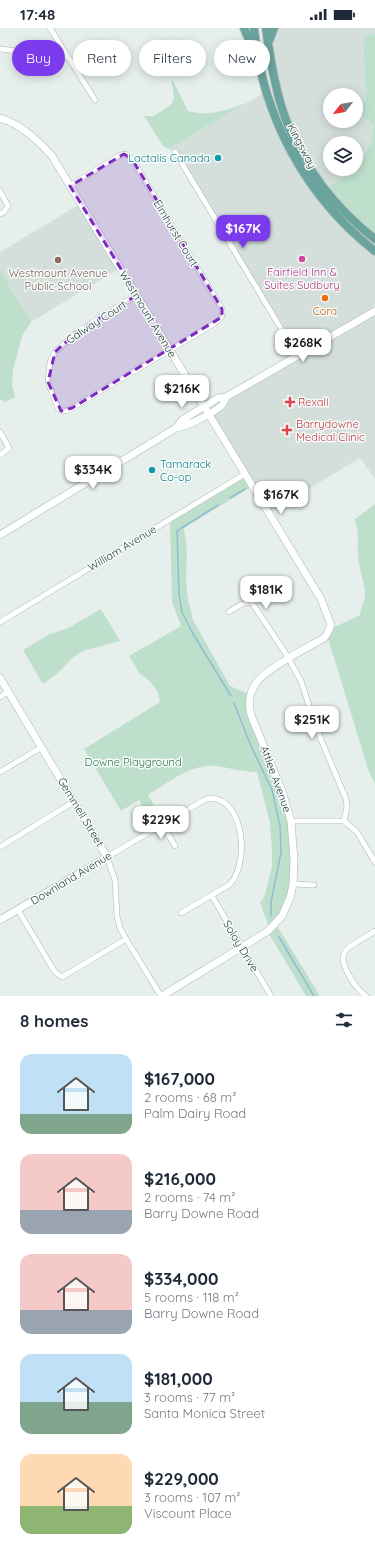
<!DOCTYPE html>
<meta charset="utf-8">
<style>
:root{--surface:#fff;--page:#f6f6f7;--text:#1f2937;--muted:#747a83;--accent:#7c3aed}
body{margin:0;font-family:Quicksand,sans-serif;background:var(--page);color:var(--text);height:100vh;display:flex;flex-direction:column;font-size:15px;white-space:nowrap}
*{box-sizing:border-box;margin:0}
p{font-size:13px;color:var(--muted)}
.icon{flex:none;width:22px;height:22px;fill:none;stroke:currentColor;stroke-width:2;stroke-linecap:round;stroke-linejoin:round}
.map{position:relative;height:968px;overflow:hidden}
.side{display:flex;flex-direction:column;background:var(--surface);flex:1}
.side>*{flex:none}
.guide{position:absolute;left:12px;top:12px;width:351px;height:36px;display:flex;gap:8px}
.needle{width:26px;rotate:239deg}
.tools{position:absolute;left:323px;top:60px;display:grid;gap:8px}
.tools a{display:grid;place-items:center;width:40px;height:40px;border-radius:50%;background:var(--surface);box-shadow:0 2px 10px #0003;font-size:20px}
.price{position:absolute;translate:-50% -34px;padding:0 9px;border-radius:8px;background:#fff;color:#222;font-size:13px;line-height:26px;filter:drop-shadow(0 1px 2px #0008)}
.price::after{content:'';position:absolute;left:50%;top:24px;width:12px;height:9px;margin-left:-6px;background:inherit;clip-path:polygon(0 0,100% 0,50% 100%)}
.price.on{background:var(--accent);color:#fff}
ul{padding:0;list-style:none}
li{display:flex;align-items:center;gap:12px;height:100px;padding:0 20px}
li span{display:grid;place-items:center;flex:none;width:112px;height:80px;border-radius:12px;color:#555}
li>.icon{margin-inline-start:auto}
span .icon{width:48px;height:48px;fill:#fffc;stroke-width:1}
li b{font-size:17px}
h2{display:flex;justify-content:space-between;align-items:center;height:48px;padding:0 20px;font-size:17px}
.chip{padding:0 14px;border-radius:18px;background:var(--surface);box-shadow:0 2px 10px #0003;font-size:14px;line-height:36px}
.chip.on{background:var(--accent);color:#fff}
.status{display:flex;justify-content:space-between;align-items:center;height:28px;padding:0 20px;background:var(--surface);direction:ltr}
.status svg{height:11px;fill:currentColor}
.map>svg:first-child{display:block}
.built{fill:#d4dfdb;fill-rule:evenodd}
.green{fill:#bfdfcd}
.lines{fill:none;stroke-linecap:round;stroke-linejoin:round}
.stream{stroke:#8fbed3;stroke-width:1.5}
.street-casing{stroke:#a8b7b4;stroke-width:6}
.secondary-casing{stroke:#a4bab6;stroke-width:8}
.primary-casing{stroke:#c2cac9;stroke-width:10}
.street{stroke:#fff;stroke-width:5}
.secondary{stroke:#fff;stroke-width:7}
.primary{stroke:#6ba49e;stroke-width:8}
.marked{fill:#7b2cbf;fill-opacity:0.2;stroke:#7b2cbf;stroke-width:3;stroke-dasharray:8 5;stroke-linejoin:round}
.culture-dot{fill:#0f9aa8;stroke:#f7fbf9;stroke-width:1.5}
.hotel-dot{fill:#d1479c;stroke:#f7fbf9;stroke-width:1.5}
.education-dot{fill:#8d6e63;stroke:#f7fbf9;stroke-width:1.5}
.food-dot{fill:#e8710a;stroke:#f7fbf9;stroke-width:1.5}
.health-dot{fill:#e0444e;stroke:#f7fbf9;stroke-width:1.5}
.labels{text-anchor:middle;stroke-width:3;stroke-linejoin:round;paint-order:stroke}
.street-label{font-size:11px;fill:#24413e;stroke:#f7fbf9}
.culture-label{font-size:11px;fill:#0d838f;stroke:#f7fbf9;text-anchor:end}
.hotel-label{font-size:11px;fill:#b23c85;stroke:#f7fbf9}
.education-label{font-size:11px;fill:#785e54;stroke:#f7fbf9}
.food-label{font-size:11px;fill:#c56008;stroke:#f7fbf9}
.health-label{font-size:11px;fill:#be3a42;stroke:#f7fbf9;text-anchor:start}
.park-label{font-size:11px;fill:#2e7856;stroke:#f7fbf9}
</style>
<div class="status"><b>17:48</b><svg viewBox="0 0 49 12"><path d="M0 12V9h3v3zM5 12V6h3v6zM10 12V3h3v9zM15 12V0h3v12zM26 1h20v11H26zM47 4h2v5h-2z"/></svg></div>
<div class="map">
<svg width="375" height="968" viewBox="0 0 375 968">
<rect width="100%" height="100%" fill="#e6efec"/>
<path class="built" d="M277 0H375V6L363 9 366 70 360 80 362 87 374 97 371 114 356 146 345 148 326 161 292 106 268 21 274 17V11ZM330 67H356V93H330ZM330 115H356V141H330Z
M262 66 274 97 287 122 375 227V276L370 284 375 283V451L360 430 269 485 211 391 226 369 297 328 175 124 169 121Z
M80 176 120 240 31 294 0 242V224Z"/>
<path class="green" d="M375 6V210L326 161 345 148 356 146 371 114 374 97 362 87 360 80 366 70 363 9Z
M171 49 188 83C210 89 226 82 246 75L169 121 163 118 144 88H154L172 76 174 70Z
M0 242 31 294 22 308 13 342 12 357 15 369 5 374 0 371Z
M245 447 253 458 184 500 187 523 186 554 188 571 193 592 230 658 251 667 250 680 288 781 293 857 276 896 320 968H306L268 904 270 902 260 874 264 870 272 838V823L270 795 257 744C243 744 230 740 217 738 191 735 169 754 148 767L164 795 156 801 139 772 121 783 84 721 160 674 158 665 150 653 140 646 129 628 181 598 172 574 170 492Z
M375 476V756L368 741 327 607 331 598H337L360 587C360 580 364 576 365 569 366 559 358 537 358 526 357 514 360 502 354 492Z
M101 581 120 613 83 623 72 630 58 645 43 656 23 622 48 607 68 600Z"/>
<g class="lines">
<path class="stream" d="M230 470 245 461
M218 477 177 503 179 566 182 584 192 604 231 668
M234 675 251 718 272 762 280 798 281 825 271 874V888
M279 909 314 968"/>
<g class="street-casing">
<path id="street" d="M50 0 95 72
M0 21 68 29
M175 124 292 319 298 327
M70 158 119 128C125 125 128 126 132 131L222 281C223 288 221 291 215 295L72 380C67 383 63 385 58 380L48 354 50 334 55 324 77 304 137 267
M0 163 8 178 4 184 0 186
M0 404 9 420 0 427
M229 584C236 580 243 573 252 575L286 626 301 653 317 702 346 771 347 778 344 793
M0 594 245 446
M0 669 8 664
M0 744 42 719
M291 793H344L357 804 375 834
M162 796 175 818
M0 819 75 773
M293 856 314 857
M212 868 271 968
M18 882 53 941 56 945 62 949 126 911
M161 968 126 911 120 900 117 888 115 852 107 829 204 772C210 769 216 770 222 773 245 787 248 838 229 857L181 885
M366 968C357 962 343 941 343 930 343 925 346 922 349 919L375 903"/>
</g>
<g class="secondary-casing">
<path id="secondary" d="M0 90C21 96 38 112 52 128L321 571 331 597 327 606 324 610C312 617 300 623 289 630 266 644 243 656 251 687L282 763 291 793 294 832 293 856 290 870 282 888 268 903 162 968
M176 400 182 392 218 370 226 369 375 283
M0 507 176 400C188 398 212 386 221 378 224 376 225 372 226 369
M0 650 107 829 0 892"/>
</g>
<g class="primary-casing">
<path id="primary" d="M244 0 253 21
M254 0C262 88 306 169 375 223
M266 0C270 31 275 63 286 92 303 139 336 181 375 211
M269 13 274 0"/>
</g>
<use href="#street" class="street"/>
<use href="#secondary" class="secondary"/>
<use href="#primary" class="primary"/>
</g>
<path class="marked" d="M124 126 132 131 222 281V289L72 380 61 383 48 354 55 324 77 304 137 267 70 158Z"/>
<g class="culture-dot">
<circle cx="218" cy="130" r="4"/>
<circle cx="152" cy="442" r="4"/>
</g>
<circle class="hotel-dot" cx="302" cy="231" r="4"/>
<circle class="education-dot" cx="58" cy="232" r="4"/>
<circle class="food-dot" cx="325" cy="270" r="4"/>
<g class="health-dot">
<path d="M288 368h4v4h4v4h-4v4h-4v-4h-4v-4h4z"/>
<path d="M285 396h4v4h4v4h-4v4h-4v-4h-4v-4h4z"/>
</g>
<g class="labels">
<g class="street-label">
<text transform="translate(302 118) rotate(62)" y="4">Kingsway</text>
<text transform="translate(176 205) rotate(59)" y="4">Elmhurst Court</text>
<text transform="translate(148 286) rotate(59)" y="4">Westmount Avenue</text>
<text transform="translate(96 294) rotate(-33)" y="4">Galway Court</text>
<text transform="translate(122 520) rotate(-31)" y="4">William Avenue</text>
<text transform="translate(276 751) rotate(70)" y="4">Attlee Avenue</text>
<text transform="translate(81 784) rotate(59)" y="4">Gemmell Street</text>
<text transform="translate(71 850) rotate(-31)" y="4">Downland Avenue</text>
<text transform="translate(241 918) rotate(59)" y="4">Soloy Drive</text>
</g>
<g class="culture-label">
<text x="210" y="134">Lactalis Canada</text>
<text x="160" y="440" text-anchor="start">Tamarack<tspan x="160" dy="13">Co-op</tspan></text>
</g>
<g class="hotel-label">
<text x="302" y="248">Fairfield Inn &amp;<tspan x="302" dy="13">Suites Sudbury</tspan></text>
</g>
<g class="education-label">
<text x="58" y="249">Westmount Avenue<tspan x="58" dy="13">Public School</tspan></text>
</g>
<g class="food-label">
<text x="325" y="287">Cora</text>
</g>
<g class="health-label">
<text x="298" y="378">Rexall</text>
<text x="296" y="400">Barrydowne<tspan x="296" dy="13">Medical Clinic</tspan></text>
</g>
<g class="park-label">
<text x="133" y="738">Downe Playground</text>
</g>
</g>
</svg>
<div class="tools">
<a><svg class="needle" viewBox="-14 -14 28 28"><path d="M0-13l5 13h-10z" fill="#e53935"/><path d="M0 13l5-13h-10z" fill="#747a83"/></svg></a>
<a><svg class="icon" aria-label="layers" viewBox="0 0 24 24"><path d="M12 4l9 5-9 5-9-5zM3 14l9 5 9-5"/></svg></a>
</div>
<b class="price on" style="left:243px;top:221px">$167K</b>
<b class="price" style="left:303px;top:335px">$268K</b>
<b class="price" style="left:182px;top:381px">$216K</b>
<b class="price" style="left:93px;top:462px">$334K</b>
<b class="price" style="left:281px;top:487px">$167K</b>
<b class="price" style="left:266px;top:582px">$181K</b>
<b class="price" style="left:312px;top:712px">$251K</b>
<b class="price" style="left:161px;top:812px">$229K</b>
<div class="guide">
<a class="chip on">Buy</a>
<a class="chip">Rent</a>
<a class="chip">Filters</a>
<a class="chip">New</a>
</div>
</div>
<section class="side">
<h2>8 homes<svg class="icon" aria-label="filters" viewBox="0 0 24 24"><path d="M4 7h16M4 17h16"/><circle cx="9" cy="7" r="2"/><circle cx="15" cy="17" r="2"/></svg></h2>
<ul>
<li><span style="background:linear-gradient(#bfe0f5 75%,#7fa58c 0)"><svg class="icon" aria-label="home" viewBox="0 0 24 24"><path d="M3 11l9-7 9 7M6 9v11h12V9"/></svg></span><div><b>$167,000</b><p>2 rooms · 68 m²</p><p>Palm Dairy Road</p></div></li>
<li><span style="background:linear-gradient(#f6c9c9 70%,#9aa5b1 0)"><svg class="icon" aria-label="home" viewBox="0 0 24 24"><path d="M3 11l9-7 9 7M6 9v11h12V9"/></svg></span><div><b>$216,000</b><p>2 rooms · 74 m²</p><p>Barry Downe Road</p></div></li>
<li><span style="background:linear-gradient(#f6c9c9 70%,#9aa5b1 0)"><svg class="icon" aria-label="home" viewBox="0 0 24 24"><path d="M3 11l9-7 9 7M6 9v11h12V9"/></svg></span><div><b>$334,000</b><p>5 rooms · 118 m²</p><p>Barry Downe Road</p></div></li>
<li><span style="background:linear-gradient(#bfe0f5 60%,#7fa58c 0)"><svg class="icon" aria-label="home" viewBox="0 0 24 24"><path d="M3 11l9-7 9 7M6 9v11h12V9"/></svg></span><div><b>$181,000</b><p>3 rooms · 77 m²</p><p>Santa Monica Street</p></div></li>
<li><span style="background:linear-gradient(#ffd9b3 65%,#8fb573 0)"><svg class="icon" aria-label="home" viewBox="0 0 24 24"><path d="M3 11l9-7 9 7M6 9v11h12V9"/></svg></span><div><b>$229,000</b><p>3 rooms · 107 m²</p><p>Viscount Place</p></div></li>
</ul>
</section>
